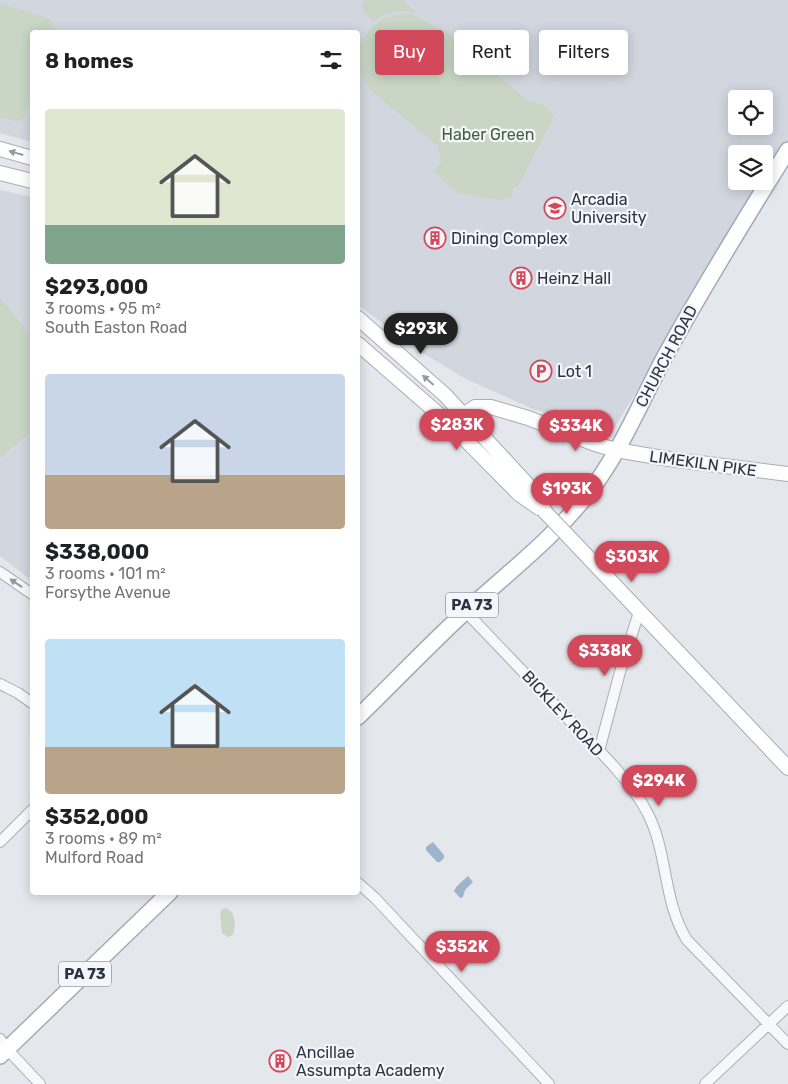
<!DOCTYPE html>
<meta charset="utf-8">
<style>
:root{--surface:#fff;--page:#f6f6f6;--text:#202124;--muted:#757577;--accent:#d1495b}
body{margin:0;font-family:Rubik,sans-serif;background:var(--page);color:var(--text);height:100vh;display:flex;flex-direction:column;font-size:19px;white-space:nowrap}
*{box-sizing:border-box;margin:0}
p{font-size:16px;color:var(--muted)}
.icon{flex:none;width:28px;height:28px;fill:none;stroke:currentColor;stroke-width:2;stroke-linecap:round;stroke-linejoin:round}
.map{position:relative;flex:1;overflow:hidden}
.side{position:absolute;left:30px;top:30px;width:330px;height:865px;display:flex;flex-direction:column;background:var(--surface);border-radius:5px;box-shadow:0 2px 12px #0003}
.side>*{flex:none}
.hud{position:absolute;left:375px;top:30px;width:338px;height:45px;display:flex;gap:10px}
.fabs{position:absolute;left:728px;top:90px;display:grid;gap:10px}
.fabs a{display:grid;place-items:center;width:45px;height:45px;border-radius:5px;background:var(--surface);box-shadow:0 2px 12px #0003;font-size:25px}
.price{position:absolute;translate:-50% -42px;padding:0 11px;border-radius:18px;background:var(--accent);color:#fff;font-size:16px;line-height:32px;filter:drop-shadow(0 1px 2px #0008)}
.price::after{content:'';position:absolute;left:50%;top:30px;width:15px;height:11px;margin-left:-8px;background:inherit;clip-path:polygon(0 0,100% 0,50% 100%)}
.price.on{background:#222;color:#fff}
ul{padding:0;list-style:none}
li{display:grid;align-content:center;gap:10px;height:265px;padding:0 15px}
li span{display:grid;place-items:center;height:155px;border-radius:5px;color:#555}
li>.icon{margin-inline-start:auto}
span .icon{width:90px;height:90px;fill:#fffc;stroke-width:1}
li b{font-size:21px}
h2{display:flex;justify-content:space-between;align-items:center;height:60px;padding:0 15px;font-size:21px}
.pill{padding:0 18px;border-radius:5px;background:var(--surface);box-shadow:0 2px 12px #0003;font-size:18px;line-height:45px}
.pill.on{background:var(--accent);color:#fff}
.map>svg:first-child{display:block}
.built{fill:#d2d6de;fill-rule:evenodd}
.green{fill:#c9d6c5}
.water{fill:#9fb4cc}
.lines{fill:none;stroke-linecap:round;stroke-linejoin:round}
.street-casing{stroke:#a9aeb7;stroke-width:12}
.secondary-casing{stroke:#a9aeb7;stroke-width:16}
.primary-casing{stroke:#a3abb8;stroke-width:18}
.street{stroke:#f7f8fa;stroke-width:10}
.secondary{stroke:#fff;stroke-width:14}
.primary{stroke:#fff;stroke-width:15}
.secondary-bridge-casing{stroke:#a9aeb7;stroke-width:16;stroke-linecap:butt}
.secondary-bridge{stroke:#fff;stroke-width:14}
.oneway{fill:#959aa2}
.oneway2{fill:#9196a0}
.labels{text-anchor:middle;stroke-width:4.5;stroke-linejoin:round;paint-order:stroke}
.shield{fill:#f4f6f9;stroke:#676e7b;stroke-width:1}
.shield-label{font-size:15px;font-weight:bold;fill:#2b3445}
.park-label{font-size:16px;fill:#3f6138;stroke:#f4f6f9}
.poi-label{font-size:16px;fill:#2b3445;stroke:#f4f6f9;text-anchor:start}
.street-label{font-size:16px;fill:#2b3445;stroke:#f4f6f9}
</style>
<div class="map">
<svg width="788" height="1084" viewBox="0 0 788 1084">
<rect width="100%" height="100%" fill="#e4e7ec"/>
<path class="built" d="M0 0H788V155L734 235 612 431 533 409 466 379 423 353 358 305V32H32V142L0 133ZM736 99H764V126H736ZM736 154H764V181H736Z
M0 190 32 197V581L0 556Z"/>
<path class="green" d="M366 0H403L417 13C401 9 387 11 374 21L362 10 361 5Z
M0 3 50 19 52 24 50 32H32C32 50 35 115 18 122L0 117Z
M410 14C422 17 434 29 444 30L528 101 543 104 554 116 519 185 513 188 512 197 499 200 457 193 434 171 441 163 438 146 375 94C341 61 364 13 410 14Z
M0 298 32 337V431L0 458Z
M226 908 232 912 235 923 233 935 228 937 222 933 220 913 222 909Z"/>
<path class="water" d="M433 842 444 855V858L440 862H437L426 850V847Z
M468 876 473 882 465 890 463 897 460 898 454 891 457 886Z"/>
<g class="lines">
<g class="street-casing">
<path id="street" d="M0 572 32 594
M465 611C501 649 537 686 573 724 598 749 632 782 648 814 668 853 663 902 687 940L788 1044
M0 684 18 693 32 703
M599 751 620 672 639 612
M0 842 32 810
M358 883 375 898 549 1084
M0 1039 7 1049 40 1084
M705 1084 788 1006"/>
</g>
<g class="secondary-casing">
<path id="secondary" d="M0 149 32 158
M0 173 32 181
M358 318 445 395 527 484 546 513
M358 344 450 424 519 494 539 508
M450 424 475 407H491L528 418 595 444 616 450 669 459 788 474
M568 536 788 768"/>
</g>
<g class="primary-casing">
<path id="primary" d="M358 717C394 682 429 645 466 611 509 572 555 537 591 490 621 450 641 402 664 358 703 287 745 219 788 150
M0 1056 170 892"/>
</g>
<use href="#street" class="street"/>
<use href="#secondary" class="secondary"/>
<use href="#primary" class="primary"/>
<g class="secondary-bridge-casing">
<path id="secondary-bridge" d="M546 513 568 536"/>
</g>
<use href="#secondary-bridge" class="secondary-bridge"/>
</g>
<defs><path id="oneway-solid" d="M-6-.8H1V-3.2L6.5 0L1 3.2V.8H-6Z" transform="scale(1.25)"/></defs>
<g class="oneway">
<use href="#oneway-solid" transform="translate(16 153) rotate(-164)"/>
<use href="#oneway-solid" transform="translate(428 380) rotate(-139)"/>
</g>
<use class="oneway2" href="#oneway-solid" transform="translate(16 583) rotate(-146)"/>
<defs>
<g id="university-ring" transform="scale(1.125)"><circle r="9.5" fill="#f4f6f9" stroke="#d1495b" stroke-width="1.5"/><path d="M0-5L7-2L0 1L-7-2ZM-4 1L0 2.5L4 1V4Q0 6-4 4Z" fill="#d1495b"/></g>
<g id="building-ring" transform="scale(1.125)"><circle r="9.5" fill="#f4f6f9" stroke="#d1495b" stroke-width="1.5"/><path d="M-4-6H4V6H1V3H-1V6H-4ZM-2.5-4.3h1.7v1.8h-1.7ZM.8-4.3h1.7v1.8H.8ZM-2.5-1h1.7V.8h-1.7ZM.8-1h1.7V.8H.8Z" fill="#d1495b"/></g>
<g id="parking-ring" transform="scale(1.125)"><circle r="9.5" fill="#f4f6f9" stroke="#d1495b" stroke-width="1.5"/><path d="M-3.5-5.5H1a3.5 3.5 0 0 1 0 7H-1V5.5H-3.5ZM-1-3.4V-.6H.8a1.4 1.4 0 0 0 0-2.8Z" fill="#d1495b"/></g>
</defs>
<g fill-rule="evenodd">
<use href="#university-ring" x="555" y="208"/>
<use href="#building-ring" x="435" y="238"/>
<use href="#building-ring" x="521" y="278"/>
<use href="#parking-ring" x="541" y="371"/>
<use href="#building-ring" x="280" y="1061"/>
</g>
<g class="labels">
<g class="shield">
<rect x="446" y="592.5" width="52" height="25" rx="4"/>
<rect x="59" y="961.5" width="52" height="25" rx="4"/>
</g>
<g class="shield-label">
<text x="472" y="610">PA 73</text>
<text x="85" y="979">PA 73</text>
</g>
<g class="park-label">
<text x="488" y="140">Haber Green</text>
</g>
<g class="poi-label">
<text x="571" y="205">Arcadia<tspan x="571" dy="18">University</tspan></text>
<text x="451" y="244">Dining Complex</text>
<text x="537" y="284">Heinz Hall</text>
<text x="557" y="377">Lot 1</text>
<text x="296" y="1058">Ancillae<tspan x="296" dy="18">Assumpta Academy</tspan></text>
</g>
<g class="street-label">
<text transform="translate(666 356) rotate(-62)" y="6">CHURCH ROAD</text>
<text transform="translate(703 463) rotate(8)" y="6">LIMEKILN PIKE</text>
<text transform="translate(563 713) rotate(47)" y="6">BICKLEY ROAD</text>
</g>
</g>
</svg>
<div class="fabs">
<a><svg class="icon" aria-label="locate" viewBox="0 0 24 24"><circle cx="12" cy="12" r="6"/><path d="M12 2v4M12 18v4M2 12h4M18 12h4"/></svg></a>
<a><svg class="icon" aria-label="layers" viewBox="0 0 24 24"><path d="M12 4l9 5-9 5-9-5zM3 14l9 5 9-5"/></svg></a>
</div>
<b class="price on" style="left:421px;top:355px">$293K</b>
<b class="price" style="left:457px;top:451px">$283K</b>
<b class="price" style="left:576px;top:452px">$334K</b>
<b class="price" style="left:567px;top:515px">$193K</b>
<b class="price" style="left:632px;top:583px">$303K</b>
<b class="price" style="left:605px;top:677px">$338K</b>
<b class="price" style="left:659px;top:807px">$294K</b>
<b class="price" style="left:462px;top:973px">$352K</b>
<div class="hud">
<a class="pill on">Buy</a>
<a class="pill">Rent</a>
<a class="pill">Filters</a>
</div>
<section class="side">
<h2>8 homes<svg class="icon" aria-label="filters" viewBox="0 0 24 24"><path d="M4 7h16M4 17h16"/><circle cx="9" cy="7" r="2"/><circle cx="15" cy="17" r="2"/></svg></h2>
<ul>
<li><span style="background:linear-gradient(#dfe7d0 75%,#7fa58c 0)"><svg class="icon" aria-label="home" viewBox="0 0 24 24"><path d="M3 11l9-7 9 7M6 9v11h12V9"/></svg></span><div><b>$293,000</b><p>3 rooms · 95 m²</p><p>South Easton Road</p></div></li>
<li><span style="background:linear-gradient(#c9d6e8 65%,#b9a48a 0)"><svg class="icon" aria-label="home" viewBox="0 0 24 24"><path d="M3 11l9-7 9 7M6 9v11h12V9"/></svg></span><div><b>$338,000</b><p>3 rooms · 101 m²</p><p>Forsythe Avenue</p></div></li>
<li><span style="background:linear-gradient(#bfe0f5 70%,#b9a48a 0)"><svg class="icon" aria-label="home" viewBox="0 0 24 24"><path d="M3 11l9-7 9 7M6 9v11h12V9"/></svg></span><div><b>$352,000</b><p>3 rooms · 89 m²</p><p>Mulford Road</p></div></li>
</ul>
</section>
</div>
